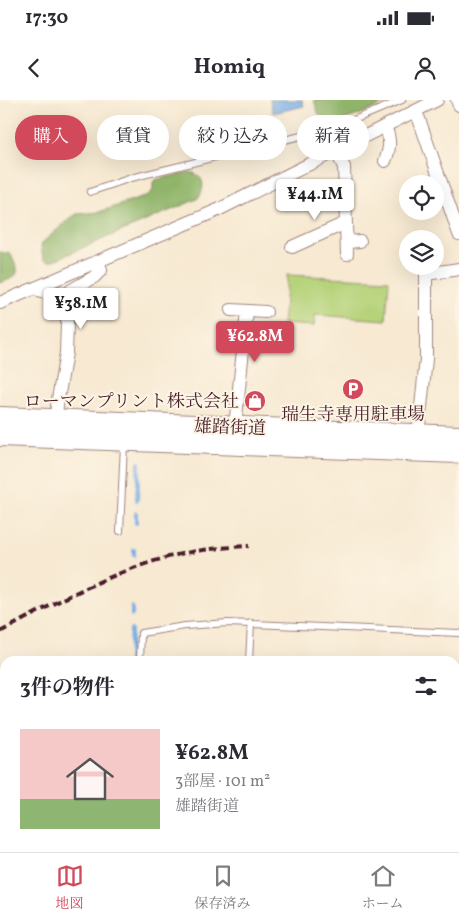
<!DOCTYPE html>
<html lang="ja">
<meta charset="utf-8">
<style>
:root{--surface:#fff;--page:#f2f2f3;--text:#2b2b33;--muted:#7c7c81;--line:#e1e1e2;--accent:#d1495b}
body{margin:0;font-family:Vollkorn,"Noto Serif JP",serif;background:var(--page);color:var(--text);height:100vh;display:flex;flex-direction:column;font-size:19px;white-space:nowrap}
*{box-sizing:border-box;margin:0}
p{font-size:16px;color:var(--muted)}
.icon{flex:none;width:28px;height:28px;fill:none;stroke:currentColor;stroke-width:2;stroke-linecap:round;stroke-linejoin:round}
.map{position:relative;flex:1;overflow:hidden}
.drawer{position:absolute;left:0px;top:556px;width:460px;height:196px;display:flex;flex-direction:column;background:var(--surface);border-radius:15px 15px 0 0;box-shadow:0 5px 20px #0002}
.drawer>*{flex:none}
.top-card{position:absolute;left:15px;top:15px;width:430px;height:45px;display:flex;gap:10px}
.fabs{position:absolute;left:399px;top:75px;display:grid;gap:10px}
.fabs a{display:grid;place-items:center;width:45px;height:45px;border-radius:50%;background:var(--surface);box-shadow:0 5px 20px #0002;font-size:25px}
.price{position:absolute;translate:-50% -42px;padding:0 11px;border-radius:5px;background:#fff;color:#222;font-size:16px;line-height:32px;filter:drop-shadow(0 1px 2px #0008)}
.price::after{content:'';position:absolute;left:50%;top:30px;width:15px;height:11px;margin-left:-8px;background:inherit;clip-path:polygon(0 0,100% 0,50% 100%)}
.price.selected{background:var(--accent);color:#fff}
ul{padding:0;list-style:none}
li{display:flex;align-items:center;gap:15px;height:125px;padding:0 20px}
li span{display:grid;place-items:center;flex:none;width:140px;height:100px;border-radius:0px;color:#555}
li>.icon{margin-inline-start:auto}
span .icon{width:60px;height:60px;fill:#fffc;stroke-width:1}
li b{font-size:21px}
h2{display:flex;justify-content:space-between;align-items:center;height:60px;padding:0 20px;font-size:21px}
.chip{padding:0 18px;border-radius:22px;background:var(--surface);box-shadow:0 5px 20px #0002;font-size:18px;line-height:45px}
.chip.selected{background:var(--accent);color:#fff}
.status{display:flex;justify-content:space-between;align-items:center;height:35px;padding:0 25px;background:var(--surface);direction:ltr}
.status svg{height:14px;fill:currentColor}
header{display:flex;justify-content:space-between;align-items:center;height:65px;padding:0 20px;background:var(--surface);font-size:22px;font-weight:700}
.menu{display:flex;justify-content:space-around;align-items:center;height:70px;border-top:1px solid var(--line);background:var(--surface);font-size:14px;color:var(--muted)}
.menu a{display:grid;justify-items:center;gap:2px}
.menu .selected{color:var(--accent)}
.map>svg:first-child{display:block}
.green{fill:#b6d37a;stroke:#807952}
.forest{fill:#90b56a;stroke:#6d6a4a}
.water{fill:#77afe7;stroke:#606789}
.lines{fill:none;stroke-linecap:round;stroke-linejoin:round}
.stream{stroke:#77afe7;stroke-width:4}
.lane-casing{stroke:#a0847e;stroke-width:8}
.street-casing{stroke:#a0847e;stroke-width:14}
.primary-casing{stroke:#a0847e;stroke-width:22}
.lane{stroke:#fff;stroke-width:6}
.street{stroke:#fff;stroke-width:12}
.primary{stroke:#fff;stroke-width:20}
.rail{stroke:#4a1f2b;stroke-width:4;stroke-dasharray:8 4;stroke-linecap:butt}
.labels{text-anchor:middle;stroke-width:4;stroke-linejoin:round;paint-order:stroke}
.poi-label{font-size:18px;fill:#4a1f2b;stroke:#fcf5e5;text-anchor:end}
.street-label{font-size:18px;fill:#4a1f2b;stroke:#fcf5e5}
</style>
<div class="status"><b>17:30</b><svg viewBox="0 0 49 12"><path d="M0 12V9h3v3zM5 12V6h3v6zM10 12V3h3v9zM15 12V0h3v12zM26 1h20v11H26zM47 4h2v5h-2z"/></svg></div>
<header><svg class="icon" aria-label="back" viewBox="0 0 24 24"><path d="M15 5l-7 7 7 7"/></svg>Homiq<svg class="icon" aria-label="person" viewBox="0 0 24 24"><circle cx="12" cy="8" r="4"/><path d="M4 21q1-7 8-7t8 7"/></svg></header>
<div class="map">
<svg width="459" height="752" viewBox="0 0 459 752">
<rect width="100%" height="100%" fill="#fcf5e5"/>
<filter id="ink" filterUnits="userSpaceOnUse"><feTurbulence type="fractalNoise" baseFrequency=".02" numOctaves="2"/><feDisplacementMap in="SourceGraphic" scale="10" xChannelSelector="R" yChannelSelector="G"/><feConvolveMatrix kernelMatrix="1 2 1 2 8 2 1 2 1" color-interpolation-filters="sRGB"/></filter>
<filter id="wash" filterUnits="userSpaceOnUse"><feTurbulence type="fractalNoise" baseFrequency=".0096" numOctaves="4" result="noise"/><feDisplacementMap in="SourceGraphic" scale="20" xChannelSelector="R" yChannelSelector="G"/><feGaussianBlur stdDeviation="1.12" result="paint"/><feColorMatrix in="noise" values="0 0 0 0 0 0 0 0 0 0 0 0 0 0 0 0 0 1.4 0 .05"/><feComposite in="paint" operator="in"/></filter>
<g filter="url(#wash)">
<rect width="100%" height="100%" fill="#f7e9d2"/>
<path class="green" d="M287 175 389 180 386 220 315 215 314 226 283 224Z"/>
<path class="forest" d="M314 0H392C377 6 335 30 322 18 317 14 316 6 314 0Z
M189 72C204 74 207 88 197 99L52 161H47L43 158 41 146 43 142 72 117 77 114 99 112 147 96 153 90V82L155 80Z
M0 152 11 154 17 167V173L13 178 0 183Z"/>
<path class="water" d="M270 0H302L304 6 273 13Z"/>
<g class="lines">
<path class="stream" d="M137 400 139 363
M136 423V413
M134 455V450
M132 515V507
M129 561 131 530
M121 752V748"/>
</g>
</g>
<g filter="url(#ink)">
<g class="lines">
<g class="lane-casing">
<path id="lane" d="M90 92 131 78 337 27 402 0
M120 431 124 344
M140 561 141 533 185 526 228 523 459 533
M249 561 251 523
M0 725H5
M455 746 459 747
M131 752V748
M240 752V748
M309 752V748"/>
</g>
<g class="street-casing">
<path id="street" d="M457 0 459 5
M415 11 419 19 459 134
M385 27C391 39 390 49 385 61
M336 51 344 67 347 154
M347 142 360 141
M292 147 341 125 346 124
M39 187 41 192 68 195
M0 203 218 110 437 0
M231 210 266 212
M56 320 57 305 66 253 68 195 70 191 94 177 101 170 98 161
M235 327 247 211
M418 335 426 259V174L459 169"/>
</g>
<g class="primary-casing">
<path id="primary" d="M0 317 459 336
M0 336 459 353"/>
</g>
<use href="#lane" class="lane"/>
<use href="#street" class="street"/>
<use href="#primary" class="primary"/>
<path class="rail" d="M0 532C59 501 119 467 185 453 206 449 228 447 249 446
M0 591H5
M0 617 5 619"/>
</g>
</g>
<defs>
<g id="parking-disc" transform="scale(1.125)"><circle r="9.5" fill="#d1495b" stroke="#fcf5e5"/><path d="M-3.5-5.5H1a3.5 3.5 0 0 1 0 7H-1V5.5H-3.5ZM-1-3.4V-.6H.8a1.4 1.4 0 0 0 0-2.8Z" fill="#fff"/></g>
<g id="shop-disc" transform="scale(1.125)"><circle r="9.5" fill="#d1495b" stroke="#fcf5e5"/><path d="M-5-2.5h2.3a2.7 3.5 0 0 1 5.4 0H5L5.5 6h-11ZM-1.5-2.5h3a1.5 2.3 0 0 0-3 0Z" fill="#fff"/></g>
</defs>
<g fill-rule="evenodd">
<use href="#parking-disc" x="353" y="289"/>
<use href="#shop-disc" x="255" y="301"/>
</g>
<g class="labels">
<g class="poi-label">
<text x="239" y="307">ローマンプリント株式会社</text>
<text x="353" y="320" text-anchor="middle">瑞生寺専用駐車場</text>
</g>
<g class="street-label">
<text transform="translate(230 327) rotate(2)" y="6">雄踏街道</text>
</g>
</g>
</svg>
<div class="fabs">
<a><svg class="icon" aria-label="locate" viewBox="0 0 24 24"><circle cx="12" cy="12" r="6"/><path d="M12 2v4M12 18v4M2 12h4M18 12h4"/></svg></a>
<a><svg class="icon" aria-label="layers" viewBox="0 0 24 24"><path d="M12 4l9 5-9 5-9-5zM3 14l9 5 9-5"/></svg></a>
</div>
<b class="price" style="left:315px;top:121px">¥44.1M</b>
<b class="price" style="left:81px;top:230px">¥38.1M</b>
<b class="price selected" style="left:255px;top:263px">¥62.8M</b>
<div class="top-card">
<a class="chip selected">購入</a>
<a class="chip">賃貸</a>
<a class="chip">絞り込み</a>
<a class="chip">新着</a>
</div>
<section class="drawer">
<h2>3件の物件<svg class="icon" aria-label="filters" viewBox="0 0 24 24"><path d="M4 7h16M4 17h16"/><circle cx="9" cy="7" r="2"/><circle cx="15" cy="17" r="2"/></svg></h2>
<ul>
<li><span style="background:linear-gradient(#f6c9c9 70%,#8fb573 0)"><svg class="icon" aria-label="home" viewBox="0 0 24 24"><path d="M3 11l9-7 9 7M6 9v11h12V9"/></svg></span><div><b>¥62.8M</b><p>3部屋 · 101 m²</p><p>雄踏街道</p></div></li>
</ul>
</section>
</div>
<nav class="menu">
<a class="selected"><svg class="icon" aria-label="map" viewBox="0 0 24 24"><path d="M3 6l6-2 6 2 6-2v14l-6 2-6-2-6 2zM9 4v14M15 6v14"/></svg>地図</a>
<a><svg class="icon" aria-label="saved" viewBox="0 0 24 24"><path d="M7 4h10v16l-5-4-5 4z"/></svg>保存済み</a>
<a><svg class="icon" aria-label="home" viewBox="0 0 24 24"><path d="M3 11l9-7 9 7M6 9v11h12V9"/></svg>ホーム</a>
</nav>
